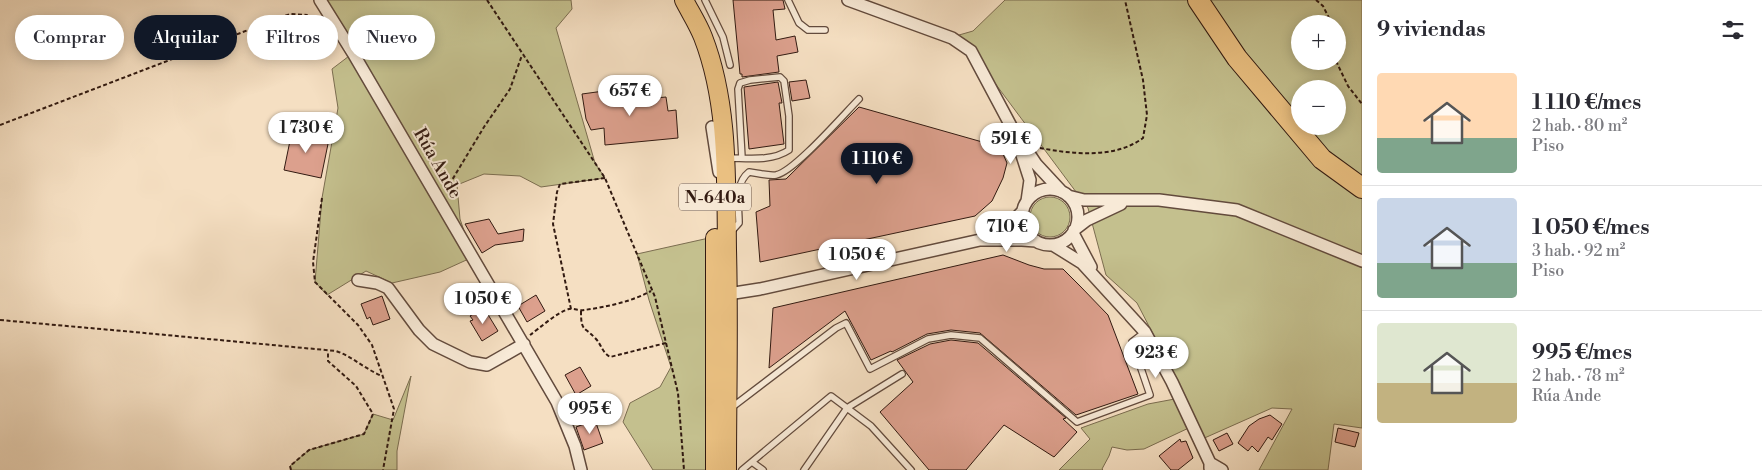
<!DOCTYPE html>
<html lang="es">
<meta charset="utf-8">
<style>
:root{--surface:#fff;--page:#f7f7f7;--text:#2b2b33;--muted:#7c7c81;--line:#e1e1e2;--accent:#111827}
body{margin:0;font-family:"Libre Bodoni",serif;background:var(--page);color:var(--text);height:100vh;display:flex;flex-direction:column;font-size:19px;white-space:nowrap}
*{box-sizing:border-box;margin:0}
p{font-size:16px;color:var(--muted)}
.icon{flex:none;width:28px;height:28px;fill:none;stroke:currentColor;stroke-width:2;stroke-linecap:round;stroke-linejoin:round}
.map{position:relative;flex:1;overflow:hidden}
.drawer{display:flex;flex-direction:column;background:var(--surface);width:400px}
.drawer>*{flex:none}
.hud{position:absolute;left:15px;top:15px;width:475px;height:45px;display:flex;gap:10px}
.controls{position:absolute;left:1291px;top:15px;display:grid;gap:10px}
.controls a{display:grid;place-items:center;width:55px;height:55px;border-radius:50%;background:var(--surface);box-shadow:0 2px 12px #0003;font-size:25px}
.price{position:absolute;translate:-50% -42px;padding:0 11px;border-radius:18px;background:#fff;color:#222;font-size:16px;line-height:32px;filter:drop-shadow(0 1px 2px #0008)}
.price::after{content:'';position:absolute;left:50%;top:30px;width:15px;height:11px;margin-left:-8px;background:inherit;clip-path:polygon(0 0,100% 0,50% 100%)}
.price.on{background:var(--accent);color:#fff}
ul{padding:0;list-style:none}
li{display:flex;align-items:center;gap:15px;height:125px;padding:0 15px}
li+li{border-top:1px solid var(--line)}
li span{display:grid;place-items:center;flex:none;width:140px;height:100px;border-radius:5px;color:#555}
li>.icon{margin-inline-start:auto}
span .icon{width:60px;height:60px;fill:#fffc;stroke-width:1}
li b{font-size:21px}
h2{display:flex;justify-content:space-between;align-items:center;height:60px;padding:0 15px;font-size:21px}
.tag{padding:0 18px;border-radius:22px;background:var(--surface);box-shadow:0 2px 12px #0003;font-size:18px;line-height:45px}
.tag.on{background:var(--accent);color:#fff}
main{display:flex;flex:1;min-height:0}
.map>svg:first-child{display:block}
.green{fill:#c4c08e;stroke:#7b6d50;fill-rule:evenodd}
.building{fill:#dca08d;stroke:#321a11}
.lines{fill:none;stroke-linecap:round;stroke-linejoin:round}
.lane-casing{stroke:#634b3d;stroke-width:8}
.street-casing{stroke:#634b3d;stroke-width:14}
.primary-casing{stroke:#321a11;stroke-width:20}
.highway-casing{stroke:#321a11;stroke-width:22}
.path{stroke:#321a11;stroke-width:2;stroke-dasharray:4 2.5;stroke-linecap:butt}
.lane{stroke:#f8ead7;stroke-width:5.5}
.street{stroke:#f8ead7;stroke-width:11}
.primary{stroke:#eac081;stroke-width:18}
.highway{stroke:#eac081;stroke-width:20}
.labels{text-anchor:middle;stroke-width:4;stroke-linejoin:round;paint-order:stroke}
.shield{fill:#f8ead7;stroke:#6d584c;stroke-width:1}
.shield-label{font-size:16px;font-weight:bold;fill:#321a11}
.street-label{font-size:18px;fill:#321a11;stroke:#f8ead7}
</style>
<main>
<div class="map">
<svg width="1362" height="470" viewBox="0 0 1362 470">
<rect width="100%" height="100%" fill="#f5dfc2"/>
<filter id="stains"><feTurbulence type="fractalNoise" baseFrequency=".004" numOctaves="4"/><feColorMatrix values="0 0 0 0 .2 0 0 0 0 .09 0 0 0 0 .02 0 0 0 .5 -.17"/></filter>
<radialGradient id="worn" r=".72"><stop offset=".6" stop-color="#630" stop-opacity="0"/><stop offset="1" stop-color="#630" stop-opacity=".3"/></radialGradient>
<path class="green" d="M320 0H571L572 9 556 28 595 163 605 178 541 187 520 176 484 174 457 185 460 219 473 257 440 272 392 283 366 271 327 295 315 282 322 198 338 108 332 69 353 53Z
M1005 0H1362V428L1334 424 1328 470H1259L1292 409 1272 408 1200 440 1193 426 1144 449 1127 450 1112 447 1109 456 1102 469 1103 470H1059L1090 439 1081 428 1148 404 1180 398 1184 394 1137 303 1106 275 1088 208 959 35 973 31ZM1300 24H1338V61H1300ZM1300 89H1338V126H1300Z
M1030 217a20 20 0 1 1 40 0a20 20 0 1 1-40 0Z
M727 234V470H653L623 422 630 403 660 387 671 367 649 300 637 254Z
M411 376 397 451V470H291L290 466 309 450 364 434 373 414 393 420Z"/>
<path class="building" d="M733 0H783L785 9 773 10 776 40 795 36 798 52 777 56 779 72 742 77V74H740Z
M806 80 810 98 792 101 789 82Z
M778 82 782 103H779L784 144 749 149 744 87Z
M626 88 645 99 666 97 668 111 676 110 678 138 605 145 604 128 591 130 586 119 582 94Z
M859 107 1000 147 1007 163 1003 178 992 201 975 216 760 262 756 212 770 206 769 180 786 179Z
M292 131 329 139 321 178 284 170Z
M489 219 498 234 524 229 523 241 495 245 482 253 465 224Z
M1003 255 1029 265 1044 269H1063L1081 287 1108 315 1138 394 1076 415 980 333 951 330 927 334 892 352 891 351 871 360 845 311 769 368 773 308Z
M536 295 545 311 527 322 518 306Z
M382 296 390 319 373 325 370 317 367 319 361 304Z
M484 308 498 331 482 341 470 321 473 320 470 316Z
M951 340 978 343 1066 418 1063 419 1077 432 1054 457 1004 425 966 470H929L880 412 913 382 897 360 930 344Z
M580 367 591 386 576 395 565 375Z
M1270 415 1282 424 1272 440 1268 437 1258 452 1252 446 1248 451 1238 443 1249 426 1259 419Z
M595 420 603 443 584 450 576 427Z
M1338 428 1359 433 1355 447 1335 442Z
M1227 433 1233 444 1219 451 1213 440Z
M1180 439 1181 442 1186 441 1193 458 1178 470H1171L1159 456Z"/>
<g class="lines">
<g class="lane-casing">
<path id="lane" d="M705 0 723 37 730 65
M788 0 799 23 808 30H825
M727 158C747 158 771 162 789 150V116L784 81 780 77 750 80 740 83 738 89 742 158
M731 232 739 223C739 206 734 184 749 172 757 173 768 176 776 175 794 172 844 114 859 99
M731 408 836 328 846 323 870 369 928 339 951 335 980 338 1077 422 1150 395 1132 342 1145 332
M752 462 763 470
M742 470 831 396 871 426 911 470
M804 470 847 408 902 374"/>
</g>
<g class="street-casing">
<path id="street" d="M320 0 353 53 557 402 575 446 581 470
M848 0 952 38 971 51 1012 128 1036 164 1062 192
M712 127 719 172
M1019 146 1030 180 1027 201
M1022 217a28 28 0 1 1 56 0a28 28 0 1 1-56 0Z
M1068 196 1084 200H1159L1237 210 1362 261
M1074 230 1087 220 1121 204
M1073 233 1091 267
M981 239 1011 223 1023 211
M1053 245 1082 263 1145 332 1172 382 1210 463
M358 280 377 283 388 288 419 330 433 344 470 362 487 365 524 344
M724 300 728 294 760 289 980 240H1022L1036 241
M1210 468V463L1222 470"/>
</g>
<g class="primary-casing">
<path id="primary" d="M684 0C690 12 698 24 703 37 729 104 726 180 727 250 729 324 727 397 727 470
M715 470V238"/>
</g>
<g class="highway-casing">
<path id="highway" d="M1198 0 1237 58 1322 159 1362 188"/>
</g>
<path class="path" d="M487 0 605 178 655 297 678 393 684 470
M1316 0 1323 6 1332 24
M1336 61 1348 86 1362 104
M0 125 290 14 307 15 325 43
M1040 148C1072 154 1115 159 1143 138L1147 115 1143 80 1125 0
M446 190 484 127 510 89 522 55
M322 198 313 262 315 282 358 325 372 345 394 409 383 470
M571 309 553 224 557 192 560 184 605 178
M581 311C581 332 584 326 595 338 602 345 601 351 610 357L666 343
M0 320 134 332 336 351C353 357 365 369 382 376
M530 335C540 328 557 312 569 309 574 308 579 311 584 310 606 307 631 302 651 291
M291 470 290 466 309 450 364 434 373 414 356 386 328 361V352"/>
<use href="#lane" class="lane"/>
<use href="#street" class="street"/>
<use href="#primary" class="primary"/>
<use href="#highway" class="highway"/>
</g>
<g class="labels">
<rect class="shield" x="679" y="183.5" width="72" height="27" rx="4"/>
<g class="shield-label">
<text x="715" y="203">N-640a</text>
</g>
<g class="street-label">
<text transform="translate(438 163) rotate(60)" y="6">Rúa Ande</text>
</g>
</g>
<rect width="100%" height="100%" filter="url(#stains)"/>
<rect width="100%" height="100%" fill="url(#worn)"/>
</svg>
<div class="controls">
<a>+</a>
<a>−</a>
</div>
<b class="price" style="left:630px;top:117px">657 €</b>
<b class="price" style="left:306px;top:154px">1 730 €</b>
<b class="price" style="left:1011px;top:165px">591 €</b>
<b class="price on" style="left:877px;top:185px">1 110 €</b>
<b class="price" style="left:1007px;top:253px">710 €</b>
<b class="price" style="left:857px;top:281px">1 050 €</b>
<b class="price" style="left:483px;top:325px">1 050 €</b>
<b class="price" style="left:1156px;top:379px">923 €</b>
<b class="price" style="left:590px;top:435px">995 €</b>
<div class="hud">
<a class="tag">Comprar</a>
<a class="tag on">Alquilar</a>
<a class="tag">Filtros</a>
<a class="tag">Nuevo</a>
</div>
</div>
<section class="drawer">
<h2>9 viviendas<svg class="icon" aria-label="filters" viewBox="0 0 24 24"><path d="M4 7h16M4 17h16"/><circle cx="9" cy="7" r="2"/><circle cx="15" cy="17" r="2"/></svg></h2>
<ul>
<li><span style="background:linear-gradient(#ffd9b3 65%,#7fa58c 0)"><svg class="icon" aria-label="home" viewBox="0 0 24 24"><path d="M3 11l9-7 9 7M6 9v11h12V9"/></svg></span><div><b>1 110 €/mes</b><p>2 hab. · 80 m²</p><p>Piso</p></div></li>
<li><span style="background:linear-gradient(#c9d6e8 65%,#7fa58c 0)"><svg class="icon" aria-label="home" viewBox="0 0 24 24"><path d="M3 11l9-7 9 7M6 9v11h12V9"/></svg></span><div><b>1 050 €/mes</b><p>3 hab. · 92 m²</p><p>Piso</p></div></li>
<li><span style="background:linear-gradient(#dfe7d0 60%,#c2b280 0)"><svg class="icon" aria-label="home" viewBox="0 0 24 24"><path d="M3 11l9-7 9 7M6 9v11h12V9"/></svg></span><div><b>995 €/mes</b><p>2 hab. · 78 m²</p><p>Rúa Ande</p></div></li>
</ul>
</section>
</main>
